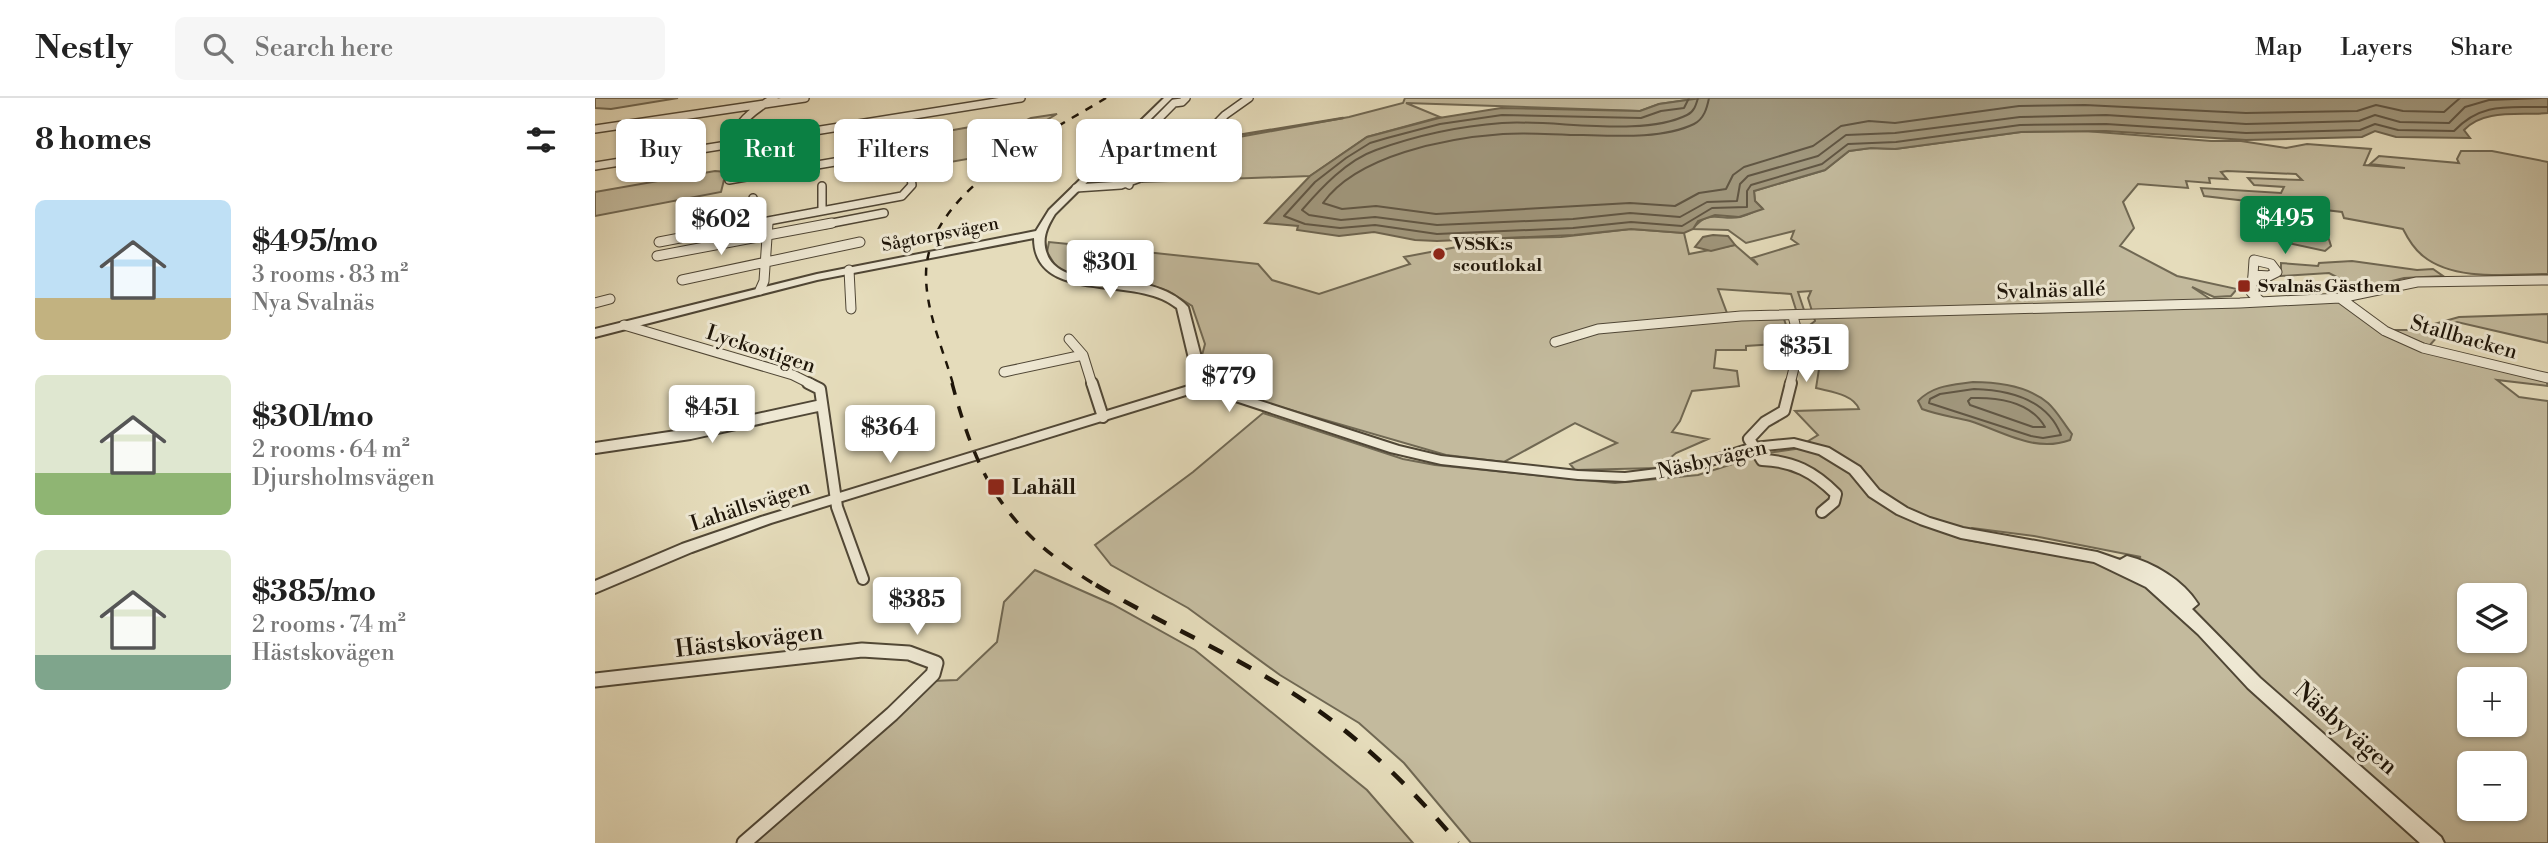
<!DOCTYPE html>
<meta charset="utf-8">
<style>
:root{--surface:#fff;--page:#f6f6f6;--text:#222;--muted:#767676;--line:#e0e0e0;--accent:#0b8043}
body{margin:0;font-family:"Libre Bodoni",serif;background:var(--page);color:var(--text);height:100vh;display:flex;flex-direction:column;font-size:26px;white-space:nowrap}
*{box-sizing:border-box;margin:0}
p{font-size:23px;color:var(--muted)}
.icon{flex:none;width:38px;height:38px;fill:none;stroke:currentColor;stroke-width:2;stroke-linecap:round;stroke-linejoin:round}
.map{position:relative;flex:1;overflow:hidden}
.details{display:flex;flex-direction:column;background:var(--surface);width:595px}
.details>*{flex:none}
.banner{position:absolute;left:21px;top:21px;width:665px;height:63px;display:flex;gap:14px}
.tools{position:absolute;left:1862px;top:485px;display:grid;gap:14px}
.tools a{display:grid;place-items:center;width:70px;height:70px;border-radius:10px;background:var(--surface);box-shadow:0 2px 5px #0004;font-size:35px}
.price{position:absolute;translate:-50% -60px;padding:0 16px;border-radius:7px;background:#fff;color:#222;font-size:23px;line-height:46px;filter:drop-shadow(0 2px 4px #0008)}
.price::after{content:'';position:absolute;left:50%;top:42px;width:21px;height:16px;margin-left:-10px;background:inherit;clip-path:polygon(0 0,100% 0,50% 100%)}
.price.active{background:var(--accent);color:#fff}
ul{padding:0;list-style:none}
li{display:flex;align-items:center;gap:21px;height:175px;padding:0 35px}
li span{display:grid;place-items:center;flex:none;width:196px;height:140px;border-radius:10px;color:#555}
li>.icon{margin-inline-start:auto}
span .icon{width:84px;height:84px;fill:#fffc;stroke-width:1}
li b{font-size:30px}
h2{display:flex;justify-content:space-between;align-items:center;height:84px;padding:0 35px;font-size:30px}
.pill{padding:0 24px;border-radius:10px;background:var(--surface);box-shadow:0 2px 5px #0004;font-size:24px;line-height:63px}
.pill.active{background:var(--accent);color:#fff}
header{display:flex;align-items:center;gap:42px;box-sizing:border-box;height:98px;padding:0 35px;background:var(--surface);border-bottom:2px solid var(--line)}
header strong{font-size:33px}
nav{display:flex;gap:38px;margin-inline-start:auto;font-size:24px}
.search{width:490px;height:63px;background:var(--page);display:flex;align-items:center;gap:18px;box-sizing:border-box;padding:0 24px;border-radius:10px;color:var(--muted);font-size:26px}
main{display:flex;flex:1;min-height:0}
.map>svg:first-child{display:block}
.green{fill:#c3ba9d;stroke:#706853;stroke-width:2;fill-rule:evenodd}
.water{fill:#a1987e;stroke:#6d644f;stroke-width:2}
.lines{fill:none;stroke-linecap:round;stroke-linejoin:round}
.shore{stroke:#605644;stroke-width:2}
.stream{stroke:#6d644f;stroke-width:2.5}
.minor-far3-casing{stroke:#504736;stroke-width:10}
.minor-far2-casing{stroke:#504736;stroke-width:11}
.minor-far1-casing{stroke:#504736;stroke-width:14}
.minor-casing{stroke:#504736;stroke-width:17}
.tertiary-casing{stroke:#504736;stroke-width:4}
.minor-far3{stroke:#eee8d3;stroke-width:7}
.minor-far2{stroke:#eee8d3;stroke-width:9}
.minor-far1{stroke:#eee8d3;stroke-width:10}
.minor{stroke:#eee8d3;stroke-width:13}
.tertiary{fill:#eee8d3;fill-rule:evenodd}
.rail-far2{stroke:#1e1509;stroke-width:2.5;stroke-dasharray:8 8;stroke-linecap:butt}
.rail-far1{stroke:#1e1509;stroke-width:3.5;stroke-dasharray:12 12;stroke-linecap:butt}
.rail{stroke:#1e1509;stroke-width:4.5;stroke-dasharray:16 16;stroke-linecap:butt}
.poi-dot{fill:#8f2418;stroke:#eee8d3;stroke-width:2.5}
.labels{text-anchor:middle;stroke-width:6;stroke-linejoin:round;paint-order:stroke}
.far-street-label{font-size:18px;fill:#1e1509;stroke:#eee8d3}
.far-poi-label{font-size:18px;font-weight:bold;fill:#1e1509;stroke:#eee8d3;text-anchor:start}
.street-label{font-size:21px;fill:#1e1509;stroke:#eee8d3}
.poi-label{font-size:21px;font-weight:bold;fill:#1e1509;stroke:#eee8d3;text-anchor:start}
.near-street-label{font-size:24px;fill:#1e1509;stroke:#eee8d3}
</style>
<header>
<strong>Nestly</strong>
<div class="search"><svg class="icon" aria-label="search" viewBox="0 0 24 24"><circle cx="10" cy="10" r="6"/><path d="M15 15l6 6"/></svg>Search here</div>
<nav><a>Map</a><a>Layers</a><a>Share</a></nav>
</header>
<main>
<section class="details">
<h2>8 homes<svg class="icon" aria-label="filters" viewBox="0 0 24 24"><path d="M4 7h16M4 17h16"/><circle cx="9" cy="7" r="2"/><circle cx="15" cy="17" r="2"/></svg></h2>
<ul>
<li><span style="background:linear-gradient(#bfe0f5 70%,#c2b280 0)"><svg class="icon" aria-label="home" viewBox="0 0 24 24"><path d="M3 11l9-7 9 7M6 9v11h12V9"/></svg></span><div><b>$495/mo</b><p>3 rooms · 83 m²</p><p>Nya Svalnäs</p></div></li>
<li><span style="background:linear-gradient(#dfe7d0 70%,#8fb573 0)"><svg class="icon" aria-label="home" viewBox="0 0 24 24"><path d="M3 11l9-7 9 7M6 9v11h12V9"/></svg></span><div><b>$301/mo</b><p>2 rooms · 64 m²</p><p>Djursholmsvägen</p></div></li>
<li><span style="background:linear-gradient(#dfe7d0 75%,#7fa58c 0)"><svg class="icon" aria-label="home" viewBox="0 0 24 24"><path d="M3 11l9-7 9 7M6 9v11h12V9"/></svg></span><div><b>$385/mo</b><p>2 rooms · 74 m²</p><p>Hästskovägen</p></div></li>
</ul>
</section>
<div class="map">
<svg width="1953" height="745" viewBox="0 0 1953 745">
<rect width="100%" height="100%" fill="#e5dcbb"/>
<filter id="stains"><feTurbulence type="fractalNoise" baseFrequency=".00286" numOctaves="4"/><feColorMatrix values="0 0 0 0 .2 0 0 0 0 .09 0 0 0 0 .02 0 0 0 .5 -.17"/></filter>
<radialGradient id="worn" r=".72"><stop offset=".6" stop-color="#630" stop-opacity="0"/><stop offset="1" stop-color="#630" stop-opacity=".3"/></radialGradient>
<path class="green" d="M0 0H83L16 11 0 10Z
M810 0H1106L1064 6 1045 13 811 5 845 19 772 39 715 78 547 84 572 72 611 45 754 19 808 5Z
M462 16 410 46 393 50 395 57 350 65 347 58 288 68 291 44 375 29 421 27 436 20Z
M1490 33 1616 43H1646L1691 50 1712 46 1776 51 1769 67 1810 70 1775 66 1784 58 1864 65 1862 61 1866 53H1897L1953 64V176C1915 176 1860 184 1828 158 1819 151 1813 141 1808 131L1749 120 1747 114 1609 98 1606 90 1686 95 1689 89 1659 87 1653 80 1707 82 1701 76 1632 73 1626 74 1632 81 1614 80 1615 85 1591 83 1593 90 1543 86 1528 104 1539 130 1525 148 1582 178 1642 191 1636 198 1619 199 1597 189 1615 201 1610 205 1743 203 1786 235 1951 283 1953 288 1902 282 1924 299 1953 303V745H876L809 665 764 625 685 577 593 510 516 467 500 447 598 374 668 315 808 361 840 367 1020 385 1103 377 1172 355 1200 351 1223 337 1200 313 1264 311C1258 296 1236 294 1221 290L1224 271 1215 227 1220 223 1213 200 1216 193 1203 194 1210 215H1202L1196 196 1123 191 1132 215 1191 214 1189 221 1197 245 1151 248V252H1121L1119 270 1142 273 1144 288 1097 293 1085 323 1077 334 1113 341 1081 355 1063 370 980 372 975 366 1022 345 980 325 909 364 851 357 630 293 610 280 606 261 610 246 597 208 573 193 542 183 476 177 463 172 452 154 454 144 483 147 484 157 522 159 532 152 663 166 677 182 724 196 815 166 809 159 867 148 870 142 866 141 966 139 1036 131 1089 135 1094 156 1140 147 1163 167 1157 160 1203 146 1196 141 1199 133 1151 145 1133 132 1098 131C1113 110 1126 123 1145 119 1153 117 1160 113 1167 110L1160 103 1159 93 1230 72 1254 53 1276 50 1300 51 1426 34ZM1377 430 1439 438 1546 459 1493 463 1372 442ZM1874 497H1920V542H1874ZM1874 581H1920V626H1874ZM1874 665H1920V710H1874Z
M120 73 131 74 126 94 0 118V94Z
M1692 123 1731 132 1736 148 1730 153 1693 145Z
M1757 163 1822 172 1838 171 1848 178 1809 180 1765 191 1734 175 1686 178V165L1723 168 1724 165Z
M1953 216V245L1862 224 1852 228 1834 248 1797 232H1818L1864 219Z
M440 472 517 506 600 552 772 692 818 745H155L337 583 362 582 402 544 409 504Z"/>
<path class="water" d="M1106 0H1953V15C1926 18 1889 10 1869 32L1875 40 1801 39 1780 33 1767 39 1651 42 1511 33 1426 34 1300 51 1276 50 1254 53 1230 72 1159 93 1160 103 1168 111 1144 119 1120 117 1103 123 1098 131 1089 135 1036 131 979 137 842 143 820 142 779 134 744 138 702 132 703 128 670 125 715 78 772 39 844 20 906 10 1045 13 1064 6Z
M1118 137 1133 138 1140 147 1116 153 1100 149 1108 139Z
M1378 284C1403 284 1433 288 1453 305 1462 313 1469 326 1477 336L1475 342C1440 355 1409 334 1375 323 1359 319 1343 317 1327 311L1323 303C1338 287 1358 287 1378 284Z"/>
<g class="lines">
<path class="shore" d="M1094 0 1089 10 1066 13 1046 20 907 17 845 26 792 40 775 45 751 60 720 84 689 118 710 126 745 130 780 127 842 136 978 130 1036 124 1087 128 1117 110 1152 109V93L1156 87 1227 66 1253 46 1301 44 1425 27 1511 26 1651 35 1765 32 1780 26 1803 32 1859 33C1887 3 1915 10 1953 9
M1103 0C1101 7 1099 14 1092 17 1046 40 959 21 907 25 866 28 820 38 781 52 752 62 726 90 707 112L714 117 746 122 780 119 842 127 978 121 1035 115 1085 119 1112 104 1142 103 1145 86 1153 78 1223 58 1251 37 1300 35 1425 19 1511 17 1651 26 1764 23 1780 17 1805 24 1854 25 1870 9 1894 2 1946 0
M1114 0C1112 10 1109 21 1099 26 1068 41 1021 38 988 37 961 37 934 34 908 36 852 40 762 57 728 105L747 111 781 108 841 116 1035 105 1080 108 1104 95 1131 91 1138 77 1149 69 1218 48 1246 28 1274 23 1300 25 1424 8 1490 7 1651 15 1762 13 1781 7 1808 13 1849 14 1865 0
M1379 291C1415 292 1452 301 1466 337L1448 340 1436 338 1334 305 1335 301 1345 296Z
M1376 300C1404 299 1435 303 1450 329H1438L1375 307 1373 303Z"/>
<path class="stream" d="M613 42 748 20"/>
<g class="minor-far3-casing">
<path id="minor-far3" d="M179 0C139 23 134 37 134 82L275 58
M0 31 210 0
M0 68 426 0
M534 87 511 74 579 5 587 4 591 0
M227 88V113
M481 90 526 87 567 72 593 55 630 17 654 0
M173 123 307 98 317 87 315 73
M154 127 158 100
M154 127 173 123V127
M227 127 289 115"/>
</g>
<g class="minor-far2-casing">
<path id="minor-far2" d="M64 144 163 125
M62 158 237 125
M1659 162 1676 166 1682 174 1674 178 1658 177Z
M254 172 256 211
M1658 177 1656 194 1665 203
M87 182 265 144
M165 192 169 183 173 125
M1745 200 1790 233 1828 250 1953 280
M0 205 15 201
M29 227 198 277 216 286
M474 241 488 257 497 286
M960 244 1003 231 1146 218 1645 205 1745 200 1822 184 1953 182
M409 274 488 257
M1195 286 1205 246 1198 218"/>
</g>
<g class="minor-far1-casing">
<path id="minor-far1" d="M213 285 225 291 242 409 268 481
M497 285 508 319
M1196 285 1189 313 1170 324 1154 341 1167 362C1198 363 1219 374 1241 396L1239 404 1227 414
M0 350 95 336 227 307"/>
</g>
<g class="minor-casing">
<path id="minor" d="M0 582 267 552 314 555 341 565 338 576 297 616 149 745"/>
</g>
<g class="tertiary-casing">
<path id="tertiary" d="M569 0H577L460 116C452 129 446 141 452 156 463 188 528 181 556 188 570 192 583 198 593 209L613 286 804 348 846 358 983 373 1030 375 1086 368 1158 345 1199 341 1234 350 1265 369 1284 392 1312 410 1335 420 1368 430 1502 454 1525 462 1532 458C1559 465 1588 482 1603 506L1597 511 1665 580 1846 739 1849 745H1825L1653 590 1603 536 1551 489 1499 464 1366 440 1325 426 1302 416 1274 398 1255 375 1224 356 1199 349 1160 353 1088 376 1030 383 983 381 846 366 795 354 607 292 176 425 97 454 0 495V483L87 446 166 419 600 286 582 210 579 208C539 177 439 207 439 140L222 182 0 239V231L222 176 441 133 454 112Z"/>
</g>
<use href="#minor-far3" class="minor-far3"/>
<use href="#minor-far2" class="minor-far2"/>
<use href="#minor-far1" class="minor-far1"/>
<use href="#minor" class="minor"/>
<use href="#tertiary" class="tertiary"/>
<path class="rail-far2" d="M358 286C348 251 331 214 331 177 331 94 450 37 511 0"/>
<path class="rail-far1" d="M357 285C384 386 413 434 504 489"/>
<path class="rail" d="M501 487C570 528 645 559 711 604 769 643 818 692 863 745"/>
</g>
<g class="poi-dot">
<circle cx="844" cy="156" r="7"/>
<rect x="1642" y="181" width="14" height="14" rx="3.5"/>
<rect x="392" y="380" width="18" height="18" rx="3.5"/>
</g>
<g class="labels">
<g class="far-street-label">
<text transform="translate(345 136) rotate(-11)" y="6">Sågtorpsvägen</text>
</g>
<g class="far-poi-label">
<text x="858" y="152">VSSK:s<tspan x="858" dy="21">scoutlokal</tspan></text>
<text x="1663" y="194">Svalnäs Gästhem</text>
</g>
<g class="street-label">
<text transform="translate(1456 192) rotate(-2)" y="7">Svalnäs allé</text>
<text transform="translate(1869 239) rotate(16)" y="7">Stallbacken</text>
<text transform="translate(166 251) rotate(18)" y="7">Lyckostigen</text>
<text transform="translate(1117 361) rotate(-13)" y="7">Näsbyvägen</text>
<text transform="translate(155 407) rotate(-18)" y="7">Lahällsvägen</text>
</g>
<g class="poi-label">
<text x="417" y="396">Lahäll</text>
</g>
<g class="near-street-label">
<text transform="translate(154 542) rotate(-7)" y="8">Hästskovägen</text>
<text transform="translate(1751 630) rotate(41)" y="8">Näsbyvägen</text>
</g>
</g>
<rect width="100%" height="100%" filter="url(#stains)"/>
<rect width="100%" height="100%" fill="url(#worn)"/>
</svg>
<div class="tools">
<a><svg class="icon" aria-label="layers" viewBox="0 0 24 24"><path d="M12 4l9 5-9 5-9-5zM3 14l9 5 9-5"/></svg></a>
<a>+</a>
<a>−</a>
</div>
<b class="price active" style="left:1690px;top:158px">$495</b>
<b class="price" style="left:126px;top:159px">$602</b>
<b class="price" style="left:515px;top:202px">$301</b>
<b class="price" style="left:1211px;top:286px">$351</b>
<b class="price" style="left:634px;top:316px">$779</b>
<b class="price" style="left:117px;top:347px">$451</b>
<b class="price" style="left:295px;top:367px">$364</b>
<b class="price" style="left:322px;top:539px">$385</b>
<div class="banner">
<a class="pill">Buy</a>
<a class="pill active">Rent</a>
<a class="pill">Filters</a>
<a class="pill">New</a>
<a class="pill">Apartment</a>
</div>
</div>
</main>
